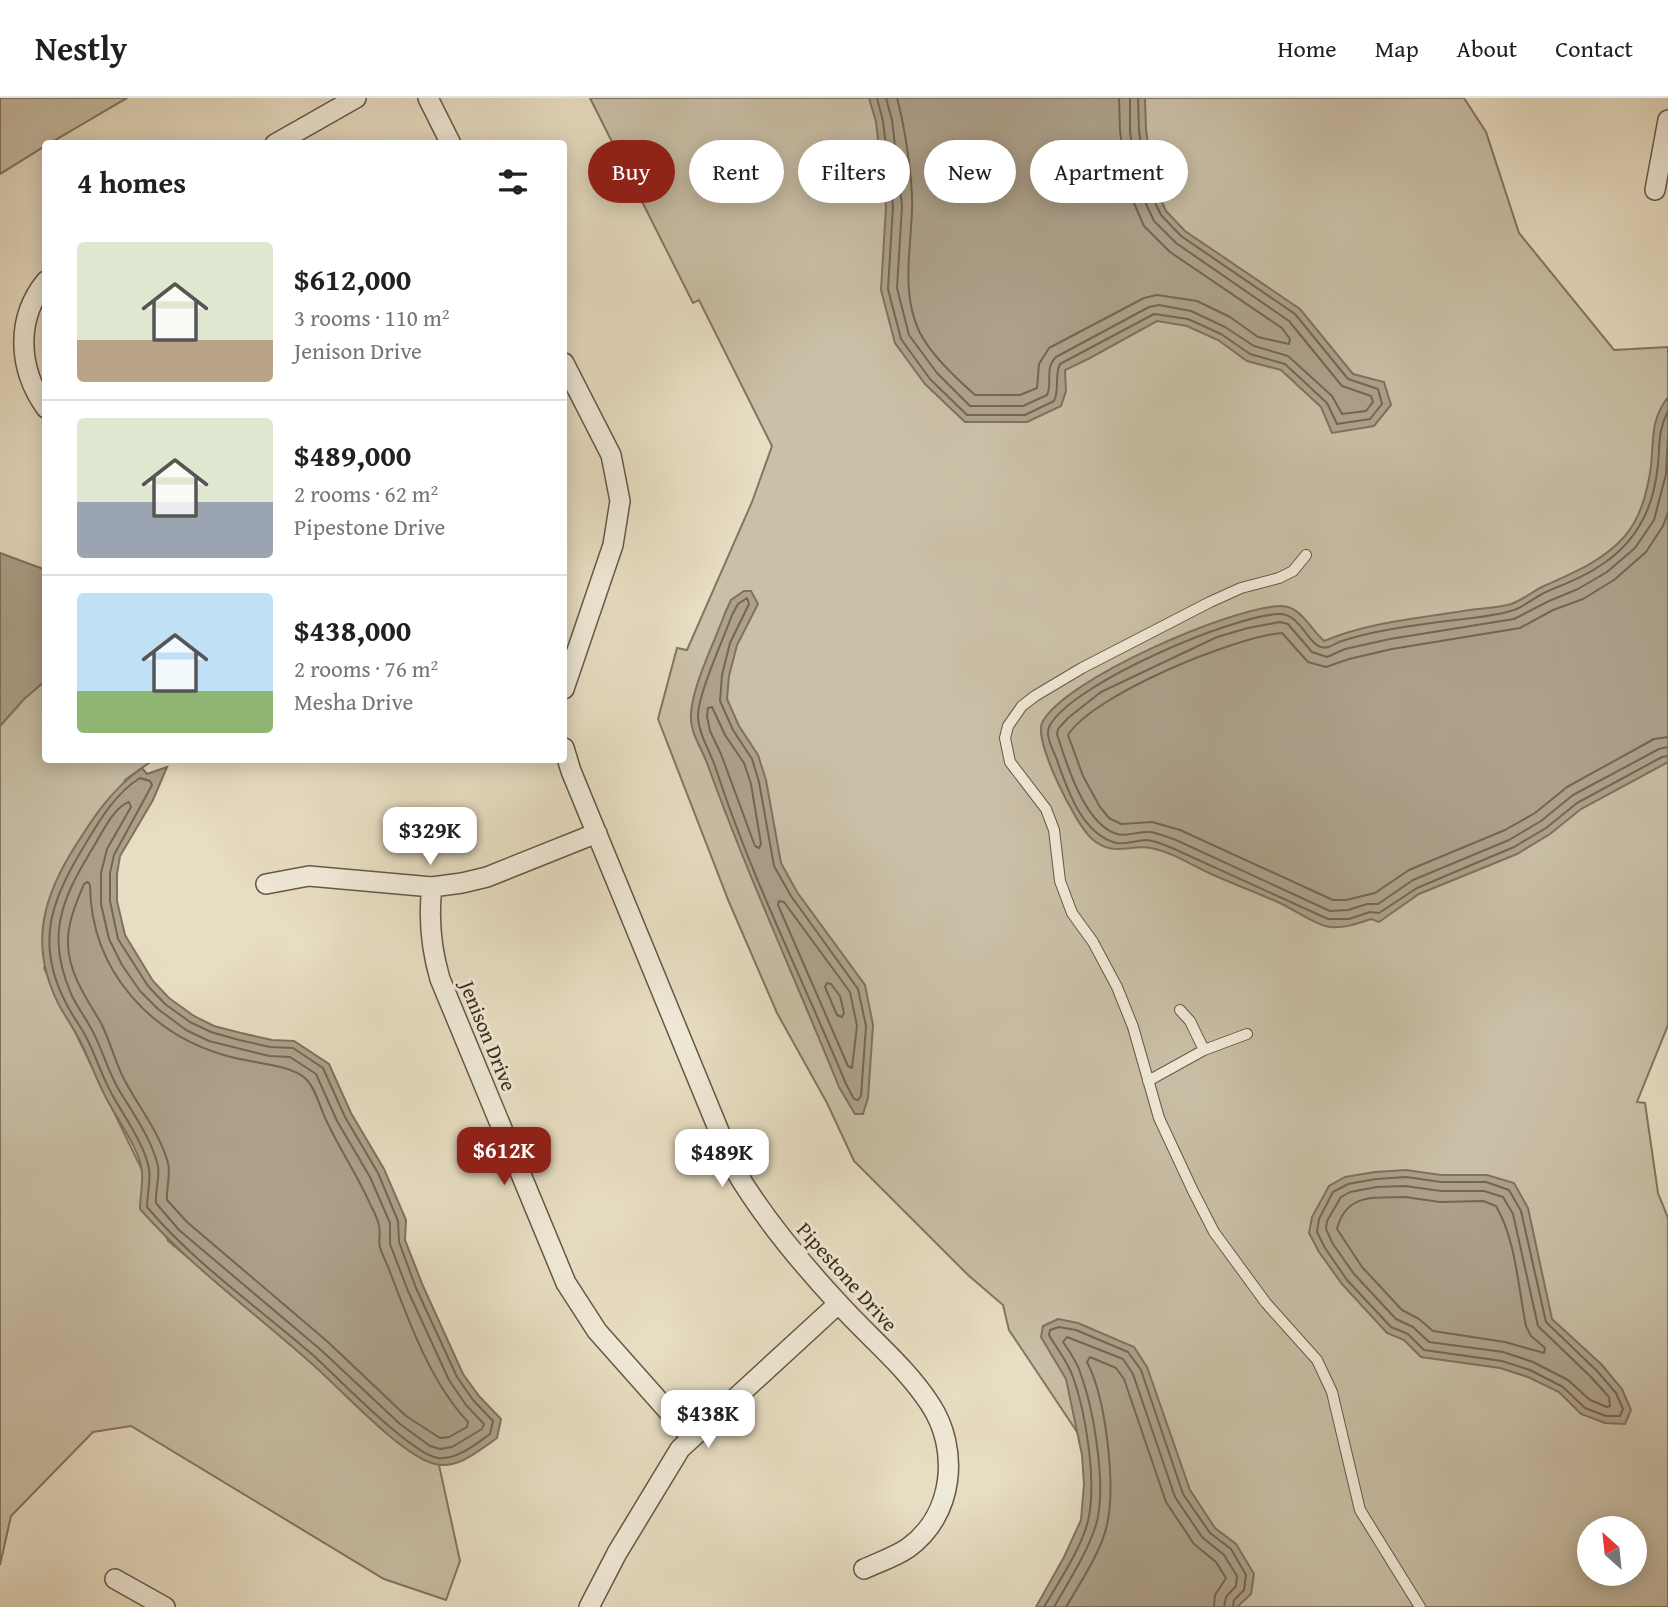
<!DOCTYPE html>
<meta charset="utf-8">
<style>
:root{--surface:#fff;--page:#f6f6f6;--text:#202124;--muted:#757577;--line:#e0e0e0;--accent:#8f2418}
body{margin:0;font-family:"Gentium Book Plus",serif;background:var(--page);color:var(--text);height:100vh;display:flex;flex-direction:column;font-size:26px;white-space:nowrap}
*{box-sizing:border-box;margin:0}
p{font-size:23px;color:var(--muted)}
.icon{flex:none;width:38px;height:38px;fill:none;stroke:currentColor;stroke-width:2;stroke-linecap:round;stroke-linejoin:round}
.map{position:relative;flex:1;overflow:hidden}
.side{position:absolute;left:42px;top:42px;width:525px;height:623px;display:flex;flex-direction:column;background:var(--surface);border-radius:7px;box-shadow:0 4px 18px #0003}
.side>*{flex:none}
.banner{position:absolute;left:588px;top:42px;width:665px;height:63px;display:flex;gap:14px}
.needle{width:46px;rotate:333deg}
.fabs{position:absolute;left:1577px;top:1418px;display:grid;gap:14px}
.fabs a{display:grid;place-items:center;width:70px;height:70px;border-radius:50%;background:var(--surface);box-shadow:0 4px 18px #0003;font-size:35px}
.price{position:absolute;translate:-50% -60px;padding:0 16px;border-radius:14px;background:#fff;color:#222;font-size:23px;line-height:46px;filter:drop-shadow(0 2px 4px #0008)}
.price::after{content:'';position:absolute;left:50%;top:42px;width:21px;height:16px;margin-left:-10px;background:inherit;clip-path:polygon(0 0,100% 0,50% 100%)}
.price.current{background:var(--accent);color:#fff}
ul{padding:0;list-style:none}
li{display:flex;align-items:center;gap:21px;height:175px;padding:0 35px}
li+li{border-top:2px solid var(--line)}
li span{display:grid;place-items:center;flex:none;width:196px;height:140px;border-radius:7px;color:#555}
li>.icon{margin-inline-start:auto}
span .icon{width:84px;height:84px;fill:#fffc;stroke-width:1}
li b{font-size:30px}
h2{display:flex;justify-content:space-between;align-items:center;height:84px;padding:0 35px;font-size:30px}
.chip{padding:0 24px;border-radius:32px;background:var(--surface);box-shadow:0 4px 18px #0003;font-size:24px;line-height:63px}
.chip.current{background:var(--accent);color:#fff}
header{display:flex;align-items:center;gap:42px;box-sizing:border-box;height:98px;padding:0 35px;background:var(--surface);border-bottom:2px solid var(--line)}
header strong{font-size:33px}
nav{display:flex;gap:38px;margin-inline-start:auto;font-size:24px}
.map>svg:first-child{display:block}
.green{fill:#cac0a7;stroke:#827662;stroke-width:2;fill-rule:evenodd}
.water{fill:#ada18b;stroke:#7f725f;stroke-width:2}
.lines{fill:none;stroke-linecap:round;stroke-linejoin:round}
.shore{stroke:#746654;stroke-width:2}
.service-casing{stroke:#665846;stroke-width:12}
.minor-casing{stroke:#665846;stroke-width:22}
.service{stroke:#f0ead8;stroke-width:10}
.minor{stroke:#f0ead8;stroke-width:19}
.labels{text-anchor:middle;stroke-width:6;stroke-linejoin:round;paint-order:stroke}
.street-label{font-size:21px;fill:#3a2c1d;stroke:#f0ead8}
</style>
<header>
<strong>Nestly</strong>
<nav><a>Home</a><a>Map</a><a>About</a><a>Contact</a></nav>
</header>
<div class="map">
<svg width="1668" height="1509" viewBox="0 0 1668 1509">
<rect width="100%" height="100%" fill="#e8dec3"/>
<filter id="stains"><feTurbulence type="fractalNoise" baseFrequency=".00286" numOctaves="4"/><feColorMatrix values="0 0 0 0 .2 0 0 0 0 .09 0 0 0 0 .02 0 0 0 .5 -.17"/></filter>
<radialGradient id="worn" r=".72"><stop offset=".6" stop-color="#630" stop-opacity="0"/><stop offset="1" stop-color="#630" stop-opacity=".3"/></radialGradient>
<path class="green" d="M0 0H127L50 45 46 46 45 48 0 76Z
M590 0H1464L1486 34 1519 135 1614 252 1668 249V927L1637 1004 1645 1005 1658 1095 1668 1120V1509H1194L1009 1232 1003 1207 968 1177 854 1063 827 1005 777 915 729 804 658 621 677 550 687 552 752 404 772 348 699 202 693 205ZM1589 1430H1634V1475H1589Z
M45 583 46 662H153L125 682 44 870 142 1072 168 1143 439 1367 460 1463 446 1502 384 1481 131 1328 93 1334 11 1418 0 1467V628L24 601Z"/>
<path class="water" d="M869 0H1145L1146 31 1153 85 1166 113 1185 133 1300 211 1353 276 1384 284 1391 307 1374 328 1332 335 1321 309 1281 272 1247 263 1218 242 1187 228 1157 223 1090 260 1065 272 1066 293 1061 308 1027 324H965L925 286 895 245 881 192 886 109 876 24Z
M1668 299V664L1581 711 1550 736 1517 756 1419 796 1379 824 1371 821C1357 826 1340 832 1325 828 1310 823 1296 813 1282 806 1258 795 1233 786 1209 775 1190 766 1171 754 1151 750 1129 746 1113 760 1091 740 1075 725 1034 644 1042 625 1062 582 1234 508 1281 508 1301 508 1310 531 1324 543 1369 524 1421 520 1469 512 1483 510 1498 510 1511 506 1523 502 1533 493 1544 488 1573 475 1603 463 1625 438 1640 420 1646 398 1650 375 1655 346 1648 325 1668 299Z
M0 455 46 472 45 583 24 601 0 628Z
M744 493H751L758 506 737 547 729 578 727 601 739 628 758 657 766 682 781 765 797 794 865 887 873 927 868 1000 863 1016H855L839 989C795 880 747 776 707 665 701 649 689 633 691 615 693 586 715 543 725 515L731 502Z
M167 669 153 702 120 758 117 776V803L125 837 153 883 169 900 194 918 214 928 241 935 272 942 294 943 329 966 351 1015 384 1071 406 1122 405 1142 423 1188 463 1276 479 1298 501 1321 497 1340C480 1352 457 1372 435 1366 401 1358 340 1290 311 1265 254 1214 191 1169 140 1111 140 1099 143 1086 142 1074 141 1055 119 1023 110 1007 97 985 90 961 78 939 72 928 65 918 59 907 31 852 40 806 71 755 91 723 110 692 142 670L147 676Z
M1406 1072 1441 1077H1487L1514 1085 1528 1110 1552 1221 1602 1267 1622 1291 1631 1312 1625 1326 1605 1325 1581 1316 1559 1294 1528 1279 1500 1270 1421 1259 1404 1242 1387 1235 1342 1186 1319 1154 1309 1135 1312 1119 1329 1088 1345 1079 1375 1074Z
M1058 1221 1078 1225 1134 1249 1147 1269 1190 1392 1215 1430 1236 1446 1254 1476 1251 1496 1237 1509H1036L1064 1459 1081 1422 1084 1386 1082 1357 1066 1281 1041 1239 1043 1228Z"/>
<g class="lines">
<path class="shore" d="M877 0 883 23 893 108 888 191 901 241 930 281 967 317H1025L1054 303C1060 291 1054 278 1060 266L1154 216 1188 221 1221 236 1250 256 1285 266 1327 305 1337 326 1370 321 1382 306 1378 291 1348 281 1295 216 1181 138 1161 117 1146 86 1139 32 1138 0
M886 0 892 22 902 108 897 190 909 237 937 275 970 308H1023L1047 297C1053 284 1044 271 1056 259L1149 209 1159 207 1191 213 1225 229 1254 248 1288 258 1332 298 1342 316 1366 313 1373 304 1371 298 1342 288 1289 223 1176 145 1154 123 1137 87 1130 33V0
M897 0C905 29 913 82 912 111 911 152 901 194 919 233 930 256 956 280 975 297H1020L1037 290 1039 266 1049 250 1144 200 1157 197 1197 203 1230 219 1258 239 1289 246 1290 241 1282 230 1170 154 1144 128 1127 89 1120 33 1119 0
M1668 313C1656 337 1661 350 1657 374 1652 415 1634 447 1598 469 1582 480 1564 486 1546 494 1535 499 1525 508 1514 512 1493 519 1468 520 1446 523 1412 528 1375 532 1342 543 1337 544 1333 548 1328 549 1309 555 1303 515 1279 516 1231 518 1074 585 1050 627 1044 637 1053 651 1057 662 1067 691 1082 736 1116 745 1125 747 1137 742 1147 742 1155 743 1165 747 1172 750L1328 821H1349L1370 814 1379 815 1417 790 1514 749 1546 730 1577 705 1662 659 1668 658
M1668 338 1666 376 1654 422 1635 450 1607 474 1578 491 1549 503 1514 521 1390 541 1345 551 1327 559 1312 554 1288 526 1280 524 1248 530 1217 539 1101 594 1068 620 1058 631 1057 636C1066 665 1085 727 1117 736 1127 739 1139 733 1150 734 1158 735 1167 739 1176 742L1330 813 1348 812 1367 806H1378L1413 782 1509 742 1541 723 1573 697 1659 651 1668 649
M1668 414 1663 428 1646 454 1614 482 1583 501 1553 512 1520 530 1392 551 1349 561 1326 569 1308 564 1282 535C1234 539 1093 597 1068 637L1083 678 1100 709 1109 720 1121 726 1152 724 1180 732 1333 802H1346L1375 795 1409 772 1505 732 1535 715 1567 689 1654 641 1668 639
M747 500 749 506 730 545 722 577 720 603 733 632 752 661 759 684 774 768 791 798 858 891 866 928 861 998 858 1002 854 1001 846 986C803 882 752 781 717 674 712 656 699 638 698 619 697 598 724 540 732 517L738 506Z
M712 609 725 637 744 665 751 686 761 746 759 750 755 748 721 656 710 633 707 618 708 610Z
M140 680 150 683 152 687 114 757 110 775V803L118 841 148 888 165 906 190 924 211 934 239 942 270 949 293 950 323 970 345 1019 378 1075 398 1123 399 1144 416 1190 457 1279 473 1302 493 1323 490 1336C476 1346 457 1362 438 1360 411 1356 338 1280 314 1258 260 1211 193 1164 147 1109 147 1096 151 1083 149 1071 146 1050 125 1019 114 1000 102 980 96 957 85 937 79 926 71 916 66 905 35 846 51 802 83 750 98 725 115 695 140 680Z
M129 704 131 709 107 751 101 775V806L109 841 122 867 140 893 158 911 186 932 209 943 269 958 290 959 316 976 337 1023 370 1079 390 1125V1146L408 1193 449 1282 466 1307 484 1326 482 1331 452 1349 440 1351 430 1348 400 1326 321 1252 179 1132 156 1105C155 1093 160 1080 158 1068 152 1042 133 1015 119 992 108 974 103 953 93 934 87 922 78 910 72 898 46 840 60 804 91 753 100 739 113 709 129 704Z
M88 784 90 787C91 874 152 940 235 960 255 965 292 967 306 981 317 992 321 1014 329 1028 342 1055 359 1080 371 1108 374 1114 378 1121 379 1128 381 1135 378 1142 380 1149 382 1157 387 1165 390 1174 409 1224 431 1285 468 1324L467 1329 449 1339 440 1340 406 1318 328 1244 187 1124 167 1102C166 1090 171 1077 168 1065 159 1032 135 1005 121 975 114 959 109 941 101 925 87 901 69 876 68 847 67 826 76 805 84 786Z
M779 803 784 804 850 894 857 928 852 970 848 968 778 807Z
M827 885 831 886 840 898 844 915 842 919 837 917 825 889Z
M1406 1079 1441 1084H1486L1509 1092 1521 1113 1546 1224 1597 1273 1616 1295 1623 1311 1620 1318H1606L1585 1310 1563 1289 1530 1272 1502 1263 1424 1252 1408 1236 1391 1229 1347 1182 1325 1150 1317 1134 1319 1121 1333 1094 1348 1086 1376 1081Z
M1405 1088 1441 1093H1484L1503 1099 1513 1116 1538 1228 1591 1279 1609 1299 1610 1308 1607 1309 1590 1302 1568 1282 1533 1264 1503 1254 1429 1244 1413 1229 1396 1221 1354 1176 1333 1146 1326 1131 1327 1123 1341 1099 1350 1094 1377 1089Z
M1405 1099 1440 1104 1483 1103 1496 1108C1516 1142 1518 1189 1526 1228L1531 1238 1545 1250 1544 1255 1505 1244 1433 1233 1419 1221 1402 1212 1362 1169 1337 1131C1346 1095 1374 1100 1405 1099Z
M1044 1509C1058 1485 1082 1449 1088 1423 1097 1385 1086 1315 1073 1279 1068 1264 1057 1251 1049 1237L1050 1232 1059 1229 1076 1232 1128 1254 1141 1272 1183 1396 1210 1435 1231 1451 1246 1477 1244 1492 1234 1502 1233 1509
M1054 1509C1069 1483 1087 1455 1096 1427 1107 1390 1094 1313 1081 1277 1078 1265 1070 1254 1063 1244L1067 1239 1123 1261 1133 1276 1175 1399 1202 1439 1224 1457 1237 1478 1236 1488 1226 1499 1224 1509
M1066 1509C1080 1485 1101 1454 1107 1427 1116 1387 1106 1300 1087 1264L1090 1259 1116 1270 1124 1281 1166 1404 1194 1446 1216 1464 1226 1480 1215 1497 1214 1509"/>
<g class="service-casing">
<path id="service" d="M1306 457 1293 473 1279 480 1241 490 1210 504 1082 570 1035 598 1022 608 1008 628 1005 640 1010 664 1046 711 1054 732 1060 783 1072 815 1093 844 1117 889 1133 929 1159 1020 1193 1093 1214 1134 1266 1205 1317 1262 1332 1294 1360 1412 1420 1509
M1180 912 1190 923 1204 952
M1148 983 1204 952 1247 936"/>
</g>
<g class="minor-casing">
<path id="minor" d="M428 0 451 46
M275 46 356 0
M1655 92 1668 22
M46 183C15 221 18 271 46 310
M564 265 611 357 620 403 613 447 564 591
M564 650 571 673 735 1072C764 1121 801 1165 840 1207 869 1239 906 1269 930 1306 960 1351 954 1417 908 1450 895 1459 879 1464 864 1471
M266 786 309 778 432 789 462 785 487 779 597 735
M432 789C428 821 431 850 440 881L566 1185 597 1233 692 1340
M115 1481 165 1509
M589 1509 617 1455 680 1351 838 1206"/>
</g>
<use href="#service" class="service"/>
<use href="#minor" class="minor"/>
</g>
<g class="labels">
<g class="street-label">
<text transform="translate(488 938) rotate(68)" y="7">Jenison Drive</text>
<text transform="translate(847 1179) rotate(48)" y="7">Pipestone Drive</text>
</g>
</g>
<rect width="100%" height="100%" filter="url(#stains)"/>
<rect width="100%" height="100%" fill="url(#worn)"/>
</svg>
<div class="fabs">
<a><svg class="needle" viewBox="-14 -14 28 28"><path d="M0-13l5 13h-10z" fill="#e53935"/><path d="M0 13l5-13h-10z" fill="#757577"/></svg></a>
</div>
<b class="price" style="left:430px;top:769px">$329K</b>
<b class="price current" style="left:504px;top:1089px">$612K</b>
<b class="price" style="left:722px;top:1091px">$489K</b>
<b class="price" style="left:708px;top:1352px">$438K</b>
<div class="banner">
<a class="chip current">Buy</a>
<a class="chip">Rent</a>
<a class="chip">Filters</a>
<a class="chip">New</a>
<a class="chip">Apartment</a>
</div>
<section class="side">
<h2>4 homes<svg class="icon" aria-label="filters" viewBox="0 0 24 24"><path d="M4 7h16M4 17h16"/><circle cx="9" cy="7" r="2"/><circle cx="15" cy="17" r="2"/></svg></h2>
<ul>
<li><span style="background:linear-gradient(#dfe7d0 70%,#b9a48a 0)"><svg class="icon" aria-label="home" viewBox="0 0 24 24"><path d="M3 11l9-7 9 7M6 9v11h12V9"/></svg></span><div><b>$612,000</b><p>3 rooms · 110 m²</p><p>Jenison Drive</p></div></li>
<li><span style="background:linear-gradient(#dfe7d0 60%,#9aa5b1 0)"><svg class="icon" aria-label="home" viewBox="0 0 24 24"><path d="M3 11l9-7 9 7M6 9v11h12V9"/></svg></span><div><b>$489,000</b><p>2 rooms · 62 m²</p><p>Pipestone Drive</p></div></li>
<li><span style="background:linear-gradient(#bfe0f5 70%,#8fb573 0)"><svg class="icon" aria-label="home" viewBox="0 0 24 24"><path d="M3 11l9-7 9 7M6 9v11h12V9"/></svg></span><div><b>$438,000</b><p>2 rooms · 76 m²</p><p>Mesha Drive</p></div></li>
</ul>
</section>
</div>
